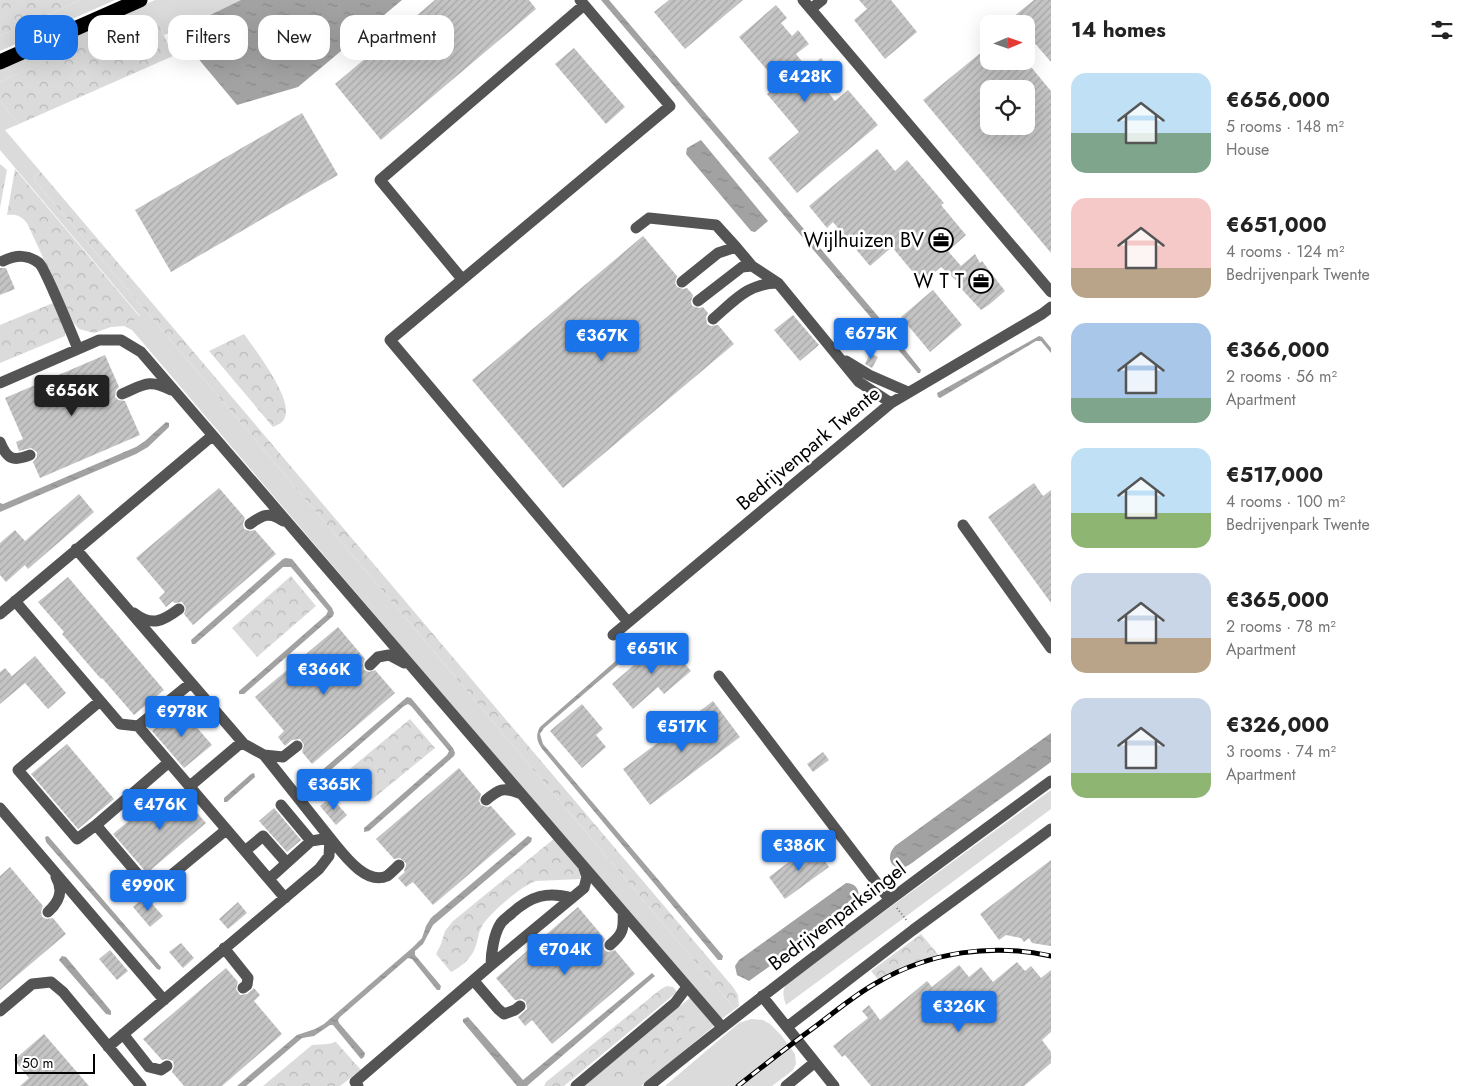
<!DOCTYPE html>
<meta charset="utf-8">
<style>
:root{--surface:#fff;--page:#f6f6f6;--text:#222;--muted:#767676;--accent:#1a73e8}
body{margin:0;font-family:Jost,sans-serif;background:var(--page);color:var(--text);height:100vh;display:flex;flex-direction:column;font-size:19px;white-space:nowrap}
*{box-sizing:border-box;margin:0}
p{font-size:16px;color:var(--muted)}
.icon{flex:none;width:28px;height:28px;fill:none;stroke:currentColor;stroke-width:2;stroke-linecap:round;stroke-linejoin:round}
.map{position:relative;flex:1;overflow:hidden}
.side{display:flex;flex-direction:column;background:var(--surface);width:425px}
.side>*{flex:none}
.guide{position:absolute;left:15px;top:15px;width:475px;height:45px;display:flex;gap:10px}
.needle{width:32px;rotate:88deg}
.controls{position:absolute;left:980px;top:15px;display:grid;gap:10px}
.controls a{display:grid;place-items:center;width:55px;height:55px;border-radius:10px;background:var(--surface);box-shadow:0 5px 20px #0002;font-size:25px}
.scale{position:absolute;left:15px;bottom:12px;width:80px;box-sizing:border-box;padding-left:5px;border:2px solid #000;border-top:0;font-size:14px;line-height:18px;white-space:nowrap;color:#000;-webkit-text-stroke:4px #fff;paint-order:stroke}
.price{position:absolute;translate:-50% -42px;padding:0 11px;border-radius:5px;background:var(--accent);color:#fff;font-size:16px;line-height:32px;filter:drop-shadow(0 1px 2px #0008)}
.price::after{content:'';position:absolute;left:50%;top:30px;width:15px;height:11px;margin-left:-8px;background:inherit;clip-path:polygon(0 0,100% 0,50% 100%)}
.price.selected{background:#222;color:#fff}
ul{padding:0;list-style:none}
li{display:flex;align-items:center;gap:15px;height:125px;padding:0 20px}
li span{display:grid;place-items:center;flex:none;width:140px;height:100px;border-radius:15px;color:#555}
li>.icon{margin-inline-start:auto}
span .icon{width:60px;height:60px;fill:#fffc;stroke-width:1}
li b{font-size:21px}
h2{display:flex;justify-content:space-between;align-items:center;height:60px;padding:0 20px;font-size:21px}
.tag{padding:0 18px;border-radius:15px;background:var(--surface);box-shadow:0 5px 20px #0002;font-size:18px;line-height:45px}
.tag.selected{background:var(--accent);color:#fff}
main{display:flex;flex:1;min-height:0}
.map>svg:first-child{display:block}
.green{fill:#dbdbdb;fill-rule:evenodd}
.forest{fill:url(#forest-crowns)}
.water{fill:url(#water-ripples)}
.building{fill:url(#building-hatch);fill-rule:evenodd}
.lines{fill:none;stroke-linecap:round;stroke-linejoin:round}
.path{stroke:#767676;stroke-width:2;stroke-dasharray:1 2.5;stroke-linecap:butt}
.minor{stroke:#545454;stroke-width:11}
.highway{stroke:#000;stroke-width:15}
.rail-casing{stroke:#000;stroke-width:5}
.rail{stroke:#fff;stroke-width:3;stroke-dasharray:9;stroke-linecap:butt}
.labels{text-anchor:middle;stroke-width:5;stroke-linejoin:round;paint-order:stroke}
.poi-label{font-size:20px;fill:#000;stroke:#fff;text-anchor:end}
.street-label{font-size:20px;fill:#000;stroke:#fff}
</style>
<main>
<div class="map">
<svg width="1051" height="1086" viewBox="0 0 1051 1086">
<defs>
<pattern id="forest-crowns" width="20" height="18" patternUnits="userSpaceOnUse" patternTransform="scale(1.25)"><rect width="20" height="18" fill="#dbdbdb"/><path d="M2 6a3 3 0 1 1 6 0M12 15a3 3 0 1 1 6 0" fill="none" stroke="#bababa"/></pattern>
<pattern id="water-ripples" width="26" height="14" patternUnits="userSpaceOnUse" patternTransform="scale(1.25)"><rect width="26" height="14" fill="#a2a2a2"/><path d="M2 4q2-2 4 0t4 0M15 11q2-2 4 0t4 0" fill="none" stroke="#8a8a8a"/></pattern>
<pattern id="building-hatch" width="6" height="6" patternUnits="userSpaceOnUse" patternTransform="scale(1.25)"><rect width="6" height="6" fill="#c4c4c4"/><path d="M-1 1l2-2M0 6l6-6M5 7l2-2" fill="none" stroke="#a7a7a7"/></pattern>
</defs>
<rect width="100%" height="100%" fill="#fff"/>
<path class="green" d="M81 0H115L0 51V36Z
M155 0H241L193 24 164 35 154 14 0 82V67Z
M0 101 19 124 5 130 40 171 34 178 35 181 264 450 735 1009 720 1020 132 330 124 326 140 316 0 150Z
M1051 790V809L786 1005C783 995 781 990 789 981Z
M691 997 714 1026 641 1086H584ZM682 1013 677 1025 682 1031 621 1084Z
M751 1019 763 1020 770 1024 781 1035 795 1054 796 1064 793 1070 788 1074 772 1086H665L739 1023Z"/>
<path class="forest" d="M0 0H81L0 36Z
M154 13 173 56 19 124 0 101V82Z
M0 164 7 170 0 208Z
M15 169 140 317 124 326 111 327 94 333 79 329 73 322 27 223C21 216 17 214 7 215Z
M40 171 733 987 738 995 739 1006 735 1009 264 450 35 181 34 178Z
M53 303 65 330V336L0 363V325Z
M244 334C255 350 293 398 285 417 283 423 279 424 273 427L209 351Z
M291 576 316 606 257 657 232 628Z
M410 719 435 748 369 802 345 773Z
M555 838 578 865 581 879 536 881C521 886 490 913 482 926 478 933 478 941 475 948 471 959 461 967 451 972L436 954 441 944 445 931 453 921Z
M921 934 941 958 906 969 880 982 871 971Z
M667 986 673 987 677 992 564 1086H544L546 1082 661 989Z
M682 1013 685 1017 677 1025 681 1030 692 1022 696 1027 628 1084H621L613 1075 614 1068Z
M336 1042 361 1070 340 1086H263L312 1045 328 1044Z"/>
<path class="water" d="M241 0H402L298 87 237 105 191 50 190 27 200 20Z
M601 0H609L877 315 921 370 920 373H918Z
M701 140 768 221 755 232 751 231 686 154 687 148Z
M1039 336 1042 337 1051 348V353L1041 341H1036L940 398 938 397 937 393 939 392Z
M166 422 169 423V427L148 447 136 454 0 512V503L3 504 136 447 145 441Z
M286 558 292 559 332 608 334 613 333 616 244 694H239V691L326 615 328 611 291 567H283L195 644H192L191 640 283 559Z
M648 634 649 638 641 645 544 728 540 734 543 744 723 956 722 960H718L543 750C537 742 535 736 540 727L642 638Z
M407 697 411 698 453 748 455 753 454 756 369 831 364 832V828L447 755 449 751 411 706 408 704 404 706 310 788 307 787 306 784Z
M1051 733V762L909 865C894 874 883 859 895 846Z
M254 773 255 777 227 802H224V798L251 774Z
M48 836 161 967 160 970 157 969 46 842 45 837Z
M528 836 532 838 531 842 433 925 423 944 415 951V955L441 986 440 990H437L412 959 408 958 340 1017 338 1020 339 1023 365 1053 364 1057 361 1059 333 1025H330L314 1036 302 1038 246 1086H237L297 1035 315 1029 324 1024 412 948 422 938 426 926 431 918Z
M846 883C858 883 862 894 856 904L749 981 737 975 735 966 739 960Z
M62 956 66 957 111 1011V1015L106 1014 59 960Z
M652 973 655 976 527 1086H517L463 1022V1019L468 1017 523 1080Z"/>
<path class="building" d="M435 0H529L536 9 381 140 335 84Z
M669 0H743L685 49 654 12Z
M859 0H891L917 32 885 59 854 20 867 9Z
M1034 0H1051V62L1026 33V24H1019L1013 17Z
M776 5 787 18 781 23 786 29 792 36 798 30 809 44 796 54 808 69 821 58 833 73 821 83 835 101 848 90 878 125 797 193 768 158 799 132 767 94 779 84 739 37Z
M989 46V61H1026L1051 91V253L923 100ZM989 89H1026V126H989Z
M574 48 625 107 606 124 555 64Z
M302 113 338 175 171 272 135 210Z
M877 149 895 171 907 160 944 203 941 205 966 235 948 251 961 266 975 254 980 263 982 261 1005 291 990 304 981 310 956 283 958 282 941 267 922 283 892 247 870 266 833 222 827 228 809 206Z
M643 236 677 276 675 283 677 287 683 289 687 288 693 295 691 302 692 306 699 308 703 307 708 313 706 317 707 324 711 326 718 325 734 344 563 488 472 380Z
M0 268H6L15 289 0 295Z
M933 290 962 325 930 352 901 317Z
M793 315 819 345 800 361 774 330Z
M870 353 878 357 872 368 865 364Z
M105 355 119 387 116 390 115 397 118 400 125 401 140 435 40 478 33 462 37 457V452L31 448 19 451 16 442 23 439 5 398Z
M1034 483 1043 496 1051 490V603L988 517Z
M219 488 245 518 243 524 244 529 250 531 255 530 276 554 193 625 184 614 186 608 182 602 174 603 173 601 166 607 159 598 165 592 136 558Z
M79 494 94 512 28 569 25 565 6 582 0 575V543L15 530 25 541Z
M68 577 164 690 134 715 102 678 101 679 62 634 64 632 38 602Z
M338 627 365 659 363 664 364 670 369 672 375 670 395 693 312 764 302 752 304 745 300 739 292 740 285 746 278 737 284 731 255 697Z
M664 639 691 671 664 694 658 687 633 709 612 684Z
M35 656 66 693 48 709 25 683 0 704V672L5 668 12 676Z
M713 701 740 737 650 805 623 769Z
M582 704 603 729 596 735 606 747 582 768 550 731Z
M180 708 212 745 184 768 152 731Z
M67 744 114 799 78 829 31 774Z
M823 752 829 760 813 772 807 764Z
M459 768 481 794 479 801 481 805 487 807 491 806 516 834 433 905 413 882 406 887 398 878 405 872 404 871 406 866V863L400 858 394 859 376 839Z
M176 789 206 823 147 873 113 834 136 815 140 820Z
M331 797 347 815 336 825 320 806Z
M274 808 301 840 287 852 259 821Z
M813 844 829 867 785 899 769 877Z
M1051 860V946L1032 943 1029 938 1024 942 1021 938 1006 935 999 940 980 914Z
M10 867 43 906 41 911 42 917 47 919 53 918 66 934 0 990V876Z
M145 896 163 916 150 927 133 907Z
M238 902 247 913 228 929 219 919Z
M578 907 605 939 603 943 604 950 608 952 615 950 635 974 552 1044 532 1020 525 1026 518 1017 527 1009 526 1002 522 999 515 1000 496 978Z
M181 943 194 958 183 968 169 952Z
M110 950 128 971 117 980 99 959Z
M1017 962 1025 971 1031 966 1041 978 1051 970V1032L1042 1040 1051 1052V1063L1024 1086H871L845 1055 842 1057 833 1046 868 1018 862 1011 869 1005 880 1020 927 981 932 987 959 965 969 977 981 967 993 982Z
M226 968 238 982 236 989 240 995 247 994 254 988 260 995 254 1001 282 1034 222 1086H184L172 1072 174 1066 173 1061 167 1059 162 1060 143 1039Z
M44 1034 89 1086H20L29 1078 14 1060Z"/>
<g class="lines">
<path class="path" d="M897 908 908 922"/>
<path class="minor" d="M580 0 670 106 390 340 628 622
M803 0 1051 292
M811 9 822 0
M636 228 649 218 716 225 736 247
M3 261C16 255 27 254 39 263 45 268 73 337 78 349
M462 279 380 180 584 5
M682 282 718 253 736 247 752 266
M698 301 742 267 752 266 778 283 859 382 891 403
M713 319C734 301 748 283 778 283
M846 361 869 375 908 392
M0 383 99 340H121L141 352 722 1027
M122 394C143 385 149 378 171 390
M0 442C7 459 13 462 30 455
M250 524C262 515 270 511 283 521
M963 525 1051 648
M76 549 244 744 264 755 330 838 329 856 319 869 108 1047
M15 601 120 724 138 726 285 898
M134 613C152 627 163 621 179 609
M0 614 212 436
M613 635 891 403 1042 314 1051 307
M370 665 378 657 389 655 404 663
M719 676 889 899
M100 701 18 770 77 839 96 825 169 762
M138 726 191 683
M264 755 283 757 297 746
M190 786 242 742
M486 800C499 789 503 787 519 793
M281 805 311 841
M0 808 164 1000
M96 825 152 891 226 830
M245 851 263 836 286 862
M269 879 311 841 330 838C342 852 365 886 387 876 391 873 395 869 399 865
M48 912C59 902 64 891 56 877
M610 945C623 934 624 929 623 913
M224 948 248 978 247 985 243 988
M491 965C491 953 494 933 501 923 503 920 509 916 512 913 531 896 547 891 572 898
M474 981 498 1009 504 1014 515 1010 520 1006
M762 996 834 1086
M0 1011 32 984 51 982 63 992 141 1086
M787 1027 913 930 1051 829
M123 1034 149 1067 161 1070 167 1066
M358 1086 355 1082 491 965 584 888 587 877 584 868
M576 1086 675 1003 687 987
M649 1086C780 980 915 880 1051 781
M786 1086 814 1063"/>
<path class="highway" d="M0 62 140 0"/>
<g class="rail-casing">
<path id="rail" d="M738 1086C763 1066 790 1045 816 1026 836 1011 856 994 878 982 930 952 992 943 1051 956"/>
</g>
<use href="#rail" class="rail"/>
</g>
<defs>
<g id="office-ring" transform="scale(1.25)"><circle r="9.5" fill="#fff" stroke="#000" stroke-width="1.5"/><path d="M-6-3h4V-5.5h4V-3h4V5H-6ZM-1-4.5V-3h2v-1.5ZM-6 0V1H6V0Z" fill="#000"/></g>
</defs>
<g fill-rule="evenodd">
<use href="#office-ring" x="941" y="240"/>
<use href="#office-ring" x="981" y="281"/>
</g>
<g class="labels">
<g class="poi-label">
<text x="924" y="247">Wijlhuizen BV</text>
<text x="964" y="288">W T T</text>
</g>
<g class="street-label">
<text transform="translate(808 448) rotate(-40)" y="7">Bedrijvenpark Twente</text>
<text transform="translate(837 916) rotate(-37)" y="7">Bedrijvenparksingel</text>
</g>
</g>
</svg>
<div class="controls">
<a><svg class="needle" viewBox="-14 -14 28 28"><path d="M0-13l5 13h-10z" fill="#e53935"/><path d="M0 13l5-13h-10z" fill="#767676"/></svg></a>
<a><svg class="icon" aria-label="locate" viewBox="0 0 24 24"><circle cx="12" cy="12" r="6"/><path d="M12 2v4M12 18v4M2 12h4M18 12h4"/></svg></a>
</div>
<div class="scale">50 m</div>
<b class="price" style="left:805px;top:103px">€428K</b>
<b class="price" style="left:871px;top:360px">€675K</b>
<b class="price" style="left:602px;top:362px">€367K</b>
<b class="price selected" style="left:72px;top:417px">€656K</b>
<b class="price" style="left:652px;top:675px">€651K</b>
<b class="price" style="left:324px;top:696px">€366K</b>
<b class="price" style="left:182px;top:738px">€978K</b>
<b class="price" style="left:682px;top:753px">€517K</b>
<b class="price" style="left:334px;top:811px">€365K</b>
<b class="price" style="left:160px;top:831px">€476K</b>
<b class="price" style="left:799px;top:872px">€386K</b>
<b class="price" style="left:148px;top:912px">€990K</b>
<b class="price" style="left:565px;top:976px">€704K</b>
<b class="price" style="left:959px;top:1033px">€326K</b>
<div class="guide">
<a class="tag selected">Buy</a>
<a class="tag">Rent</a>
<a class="tag">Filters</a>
<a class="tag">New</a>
<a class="tag">Apartment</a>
</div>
</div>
<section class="side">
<h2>14 homes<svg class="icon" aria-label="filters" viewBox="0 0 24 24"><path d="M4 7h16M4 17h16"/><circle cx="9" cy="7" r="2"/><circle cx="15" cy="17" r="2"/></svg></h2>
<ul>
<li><span style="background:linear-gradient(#bfe0f5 60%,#7fa58c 0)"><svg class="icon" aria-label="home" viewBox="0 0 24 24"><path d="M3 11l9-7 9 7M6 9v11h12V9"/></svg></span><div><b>€656,000</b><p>5 rooms · 148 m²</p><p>House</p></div></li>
<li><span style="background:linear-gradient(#f6c9c9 70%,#b9a48a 0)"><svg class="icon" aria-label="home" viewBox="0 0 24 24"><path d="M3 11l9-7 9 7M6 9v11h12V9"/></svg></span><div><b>€651,000</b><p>4 rooms · 124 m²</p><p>Bedrijvenpark Twente</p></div></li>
<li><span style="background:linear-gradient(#a9c7e8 75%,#7fa58c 0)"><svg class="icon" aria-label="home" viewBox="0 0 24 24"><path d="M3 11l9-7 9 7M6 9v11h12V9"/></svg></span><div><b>€366,000</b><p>2 rooms · 56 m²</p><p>Apartment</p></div></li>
<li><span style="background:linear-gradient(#bfe0f5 65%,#8fb573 0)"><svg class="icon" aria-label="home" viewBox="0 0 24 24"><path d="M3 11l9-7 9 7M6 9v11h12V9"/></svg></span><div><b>€517,000</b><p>4 rooms · 100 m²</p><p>Bedrijvenpark Twente</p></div></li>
<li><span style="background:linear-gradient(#c9d6e8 65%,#b9a48a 0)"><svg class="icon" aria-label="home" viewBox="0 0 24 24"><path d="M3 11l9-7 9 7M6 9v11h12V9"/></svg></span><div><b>€365,000</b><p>2 rooms · 78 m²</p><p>Apartment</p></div></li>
<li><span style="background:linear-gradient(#c9d6e8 75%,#8fb573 0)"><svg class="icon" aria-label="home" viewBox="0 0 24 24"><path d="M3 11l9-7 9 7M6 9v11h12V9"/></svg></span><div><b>€326,000</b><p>3 rooms · 74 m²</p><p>Apartment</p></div></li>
</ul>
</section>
</main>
